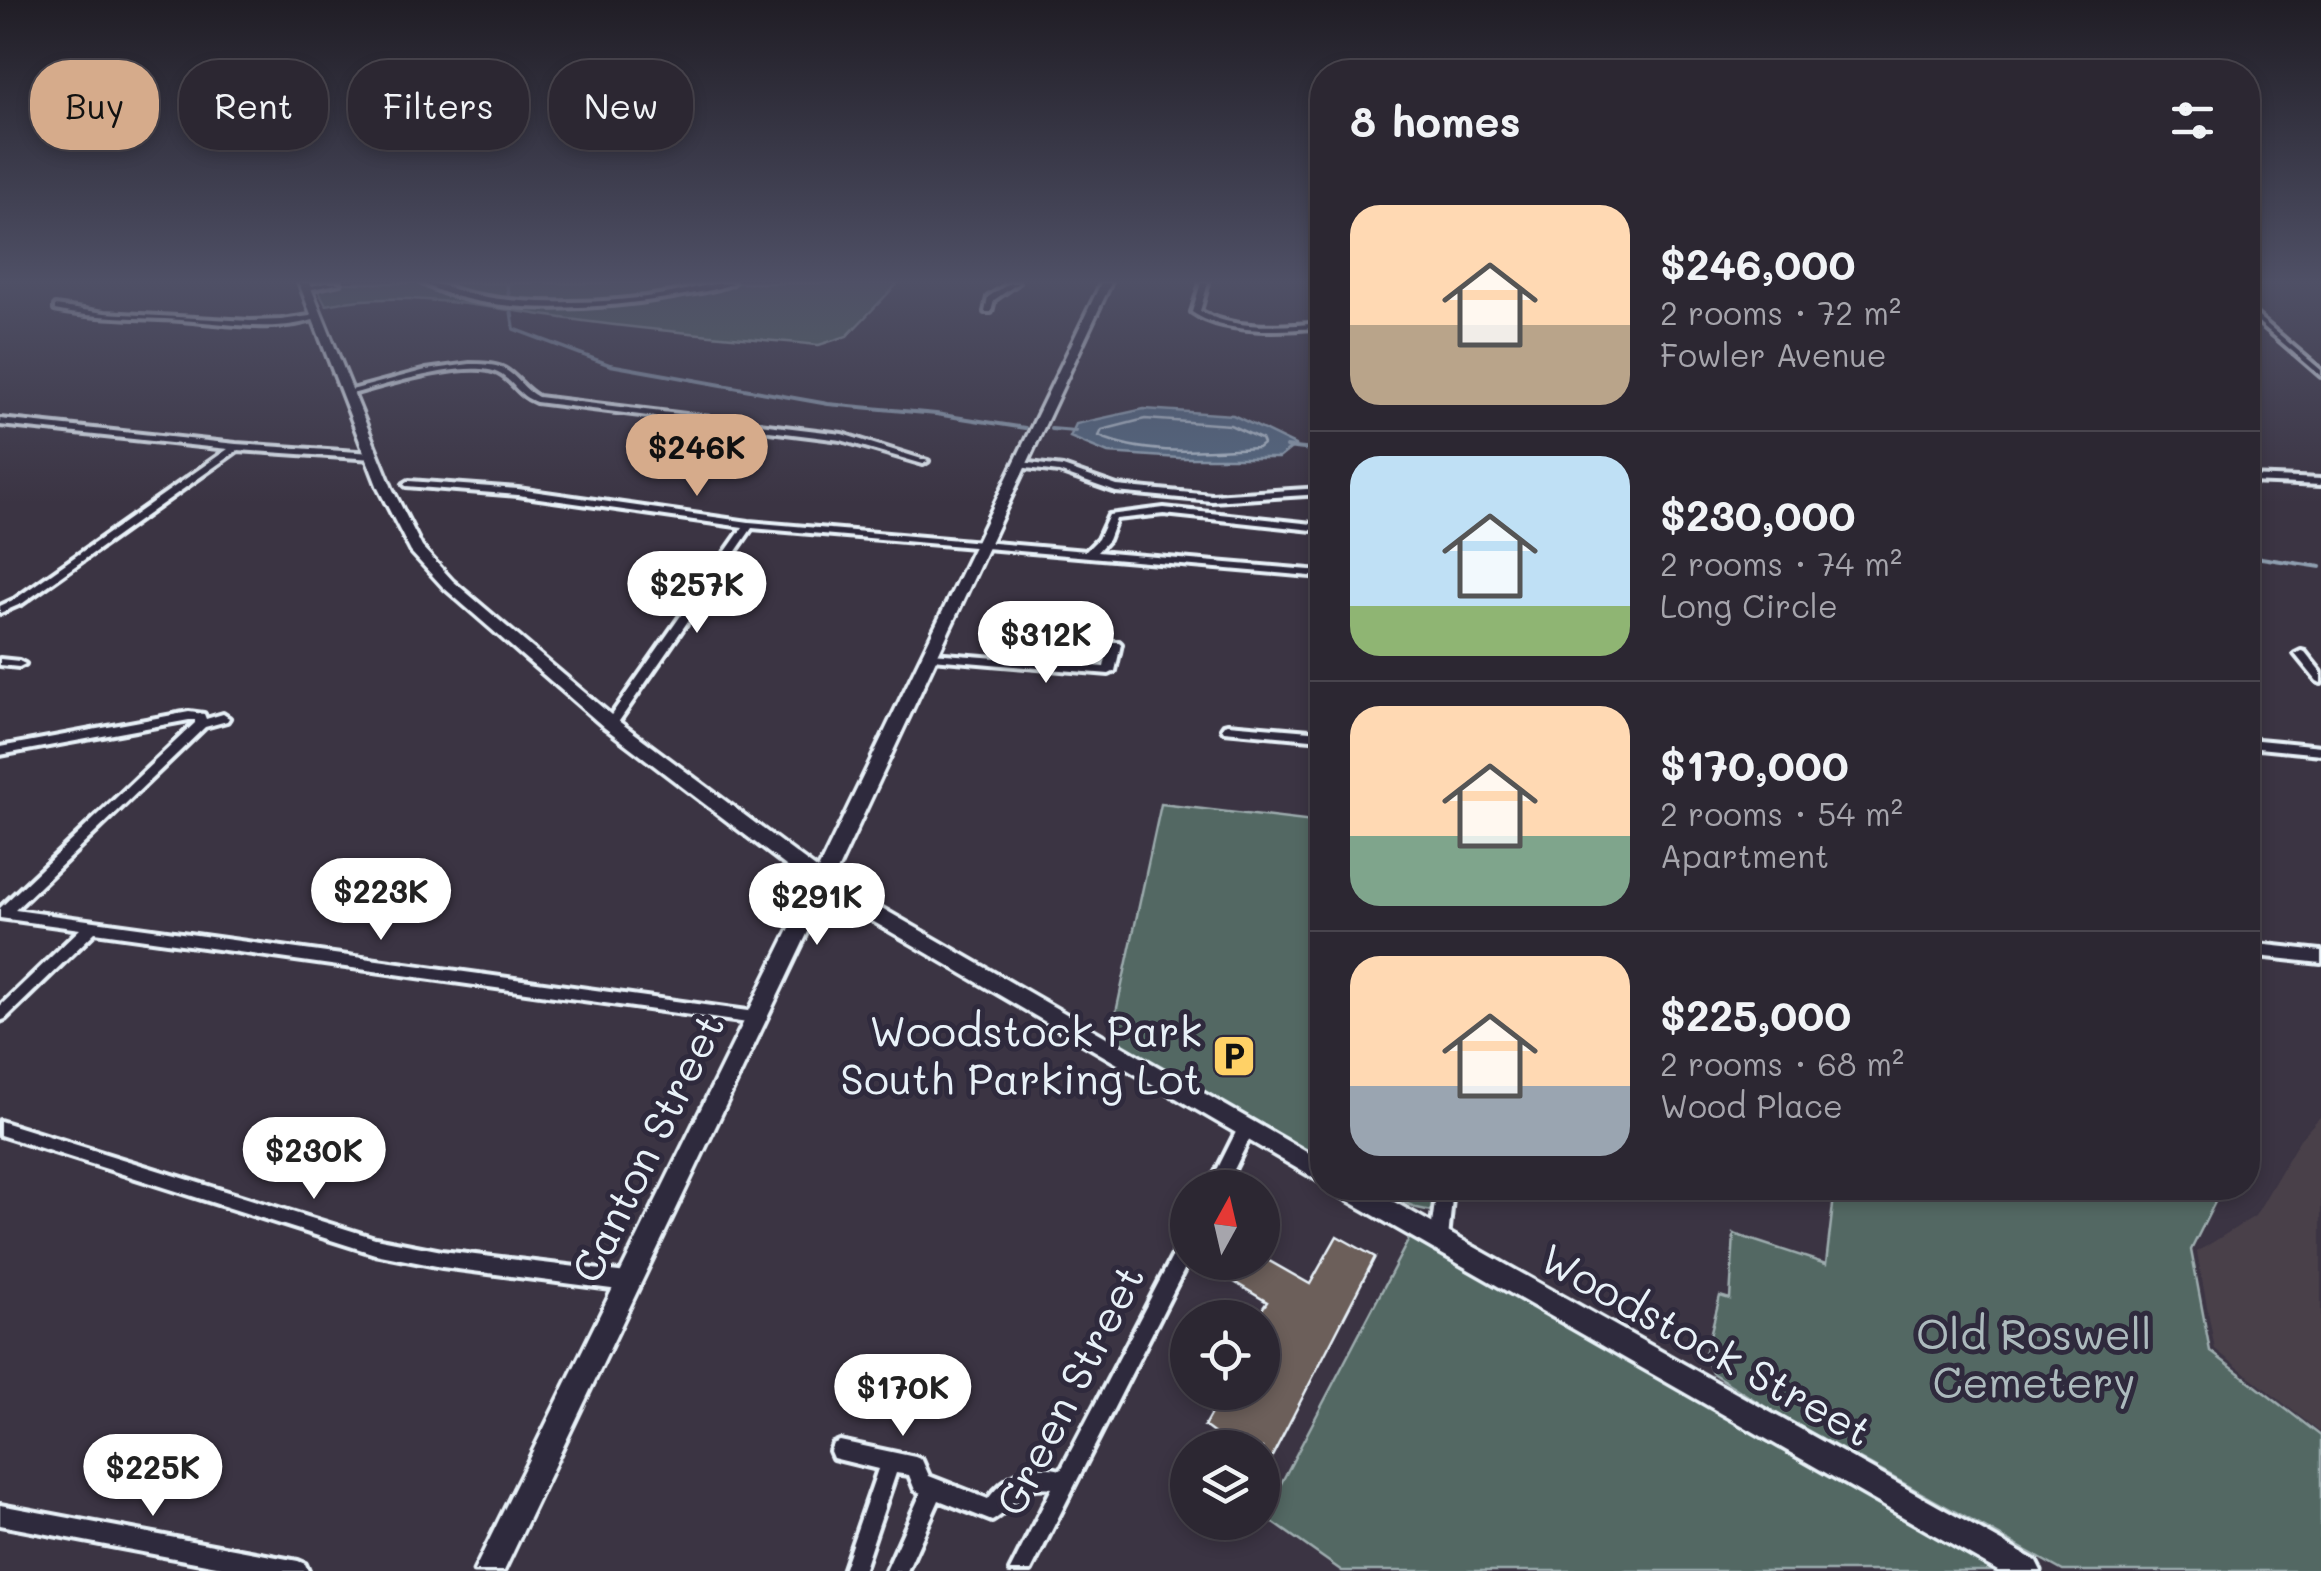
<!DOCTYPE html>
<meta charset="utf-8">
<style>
:root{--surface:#2c2732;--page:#342f3a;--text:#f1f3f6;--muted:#a6a5ac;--line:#48444d;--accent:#d6ab8b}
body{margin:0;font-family:Mali,sans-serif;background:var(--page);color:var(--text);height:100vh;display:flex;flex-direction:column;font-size:38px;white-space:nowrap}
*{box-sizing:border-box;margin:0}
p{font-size:32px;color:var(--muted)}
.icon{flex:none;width:55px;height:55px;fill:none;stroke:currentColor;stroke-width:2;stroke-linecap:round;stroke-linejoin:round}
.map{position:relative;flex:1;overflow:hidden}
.drawer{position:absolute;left:1310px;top:60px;width:950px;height:1140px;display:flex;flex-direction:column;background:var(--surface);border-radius:40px;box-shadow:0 5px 15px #0003,0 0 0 2px var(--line)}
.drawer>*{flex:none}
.top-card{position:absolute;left:30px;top:60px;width:950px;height:90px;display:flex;gap:20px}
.needle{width:65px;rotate:8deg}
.fabs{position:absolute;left:1170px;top:1170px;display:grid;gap:20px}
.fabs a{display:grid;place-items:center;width:110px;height:110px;border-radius:50%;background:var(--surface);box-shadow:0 5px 15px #0003,0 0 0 2px var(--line);font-size:50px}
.price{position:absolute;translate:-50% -85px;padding:0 22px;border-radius:35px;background:#fff;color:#222;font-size:32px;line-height:65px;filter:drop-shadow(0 2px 5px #0008)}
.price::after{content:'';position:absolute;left:50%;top:60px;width:30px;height:22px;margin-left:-15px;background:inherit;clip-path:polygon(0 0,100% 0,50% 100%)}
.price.on{background:var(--accent);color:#111}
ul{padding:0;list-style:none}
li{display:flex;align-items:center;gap:30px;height:250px;padding:0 40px}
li+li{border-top:2px solid var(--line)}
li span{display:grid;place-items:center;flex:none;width:280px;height:200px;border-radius:30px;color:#555}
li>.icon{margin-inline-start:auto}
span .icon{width:120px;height:120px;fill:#fffc;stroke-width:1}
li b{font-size:42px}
h2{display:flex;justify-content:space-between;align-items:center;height:120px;padding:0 40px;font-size:42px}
.tag{padding:0 35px;border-radius:40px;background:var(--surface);box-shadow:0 5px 15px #0003,0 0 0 2px var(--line);font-size:35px;line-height:90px}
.tag.on{background:var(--accent);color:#111}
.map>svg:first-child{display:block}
.built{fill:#4a414a}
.green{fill:#526864;stroke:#9dacae;stroke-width:2.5}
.water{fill:#546880;stroke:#8f9fb0;stroke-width:2.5}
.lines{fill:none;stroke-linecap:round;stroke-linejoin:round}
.shore{stroke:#adbac8;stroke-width:2.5}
.stream{stroke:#8f9fb0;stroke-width:4}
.building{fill:#6c5e5a;stroke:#e8f1f8;stroke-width:2.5}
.street-casing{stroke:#e8f1f8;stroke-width:8}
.secondary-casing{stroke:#e8f1f8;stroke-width:7}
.street{fill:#2f2a3d;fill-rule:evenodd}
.secondary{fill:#2f2a3d;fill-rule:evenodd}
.labels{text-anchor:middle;stroke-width:10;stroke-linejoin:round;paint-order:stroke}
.near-poi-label{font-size:42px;fill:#e8f1f8;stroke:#2f2a3d;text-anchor:end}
.near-street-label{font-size:42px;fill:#e8f1f8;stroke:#2f2a3d}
.near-park-label{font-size:42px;fill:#acbabd;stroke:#2f2a3d}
</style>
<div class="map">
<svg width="2321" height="1571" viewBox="0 0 2321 1571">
<rect width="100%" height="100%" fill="#3b3443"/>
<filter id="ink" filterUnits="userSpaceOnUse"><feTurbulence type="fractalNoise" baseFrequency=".01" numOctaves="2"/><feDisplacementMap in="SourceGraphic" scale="20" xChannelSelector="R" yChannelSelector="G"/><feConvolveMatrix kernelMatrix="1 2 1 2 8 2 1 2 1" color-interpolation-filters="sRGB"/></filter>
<g filter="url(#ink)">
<path class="built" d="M2321 1116V1433L2215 1349 2197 1252 2255 1216 2300 1139Z"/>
<path class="green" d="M314 283H898L847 336 819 345C740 337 661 332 583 321 498 310 411 288 326 305Z
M1161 804 1322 823V1166L1106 1059Z
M1370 1188H1446L1445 1214 1417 1208Z
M1835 1188H2222L2191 1250 2210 1351 2321 1436V1571H2063L1767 1408 1712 1373 1705 1355 1720 1296 1730 1299 1734 1234 1826 1264Z
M1410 1237 2002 1571H1342L1264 1516Z"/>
<path class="water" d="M1144 409 1233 415 1295 445 1279 458H1179L1108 453 1070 437 1076 424Z"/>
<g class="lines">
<path class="shore" d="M1145 419 1230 425 1261 439 1263 444 1258 448C1207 450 1147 457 1099 436L1102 430Z"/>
<path class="stream" d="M507 283 514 329 610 365 828 404 936 414 1025 428
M1051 429 1075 431
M1286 447 1322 451
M2248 556 2321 567"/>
</g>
<path class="building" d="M1337 1236 1375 1257 1262 1476V1448H1234L1204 1426 1223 1392H1262V1318H1256L1267 1302 1226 1277 1234 1262H1262V1257L1310 1284Z"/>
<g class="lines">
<g class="street-casing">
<path id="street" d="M325 283H340L307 290 303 288Z
M422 283C440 282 458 292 475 295 506 301 538 303 569 302 603 302 638 299 671 293 691 289 712 282 733 283 715 291 693 293 673 297 601 309 488 318 422 283Z
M1010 283H1018L994 300 991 312H985L988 297Z
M1201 283H1208L1200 311C1234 331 1284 326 1322 323V327C1285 331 1224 335 1192 312Z
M55 306 105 313 250 321 281 320 317 315 321 317C279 334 225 323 181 320 139 317 97 319 55 310Z
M2248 308 2321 370V376L2248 313Z
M470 364C481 364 494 364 504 369 517 376 524 390 538 397L842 434 928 461 923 464 841 440 536 402C517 395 514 381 498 373 469 358 381 386 348 395L344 392 426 370Z
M0 419 236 444 373 453 378 456 373 459 238 450 23 603 0 613V606L15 599 228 449 0 425Z
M1021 462 1063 467 1117 486 1212 495 1322 488V494L1212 501 1116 492 1059 472 1018 467 1016 465Z
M2248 476 2321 479V485L2248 482Z
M409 481 518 489 749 522 1086 551 1098 539 1109 515 1164 508 1322 525V531L1164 514 1116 519 1108 540 1097 552 1322 571V577L752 528 615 727 611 728 605 724 607 721 743 527 518 495 406 486 404 484Z
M1050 637 1055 640 1048 662 1104 667 1109 644 1111 642H1119L1121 644 1115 671 1109 674 932 659 926 656 932 653 1037 661 1045 640Z
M2301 651 2305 652 2321 672V683L2317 681 2295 654Z
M0 659 19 661 25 664 19 667 0 665Z
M189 712 204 714 206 719 223 714 229 718 227 721 205 727 15 910 755 1012 760 1014 762 1018 760 1022 755 1024 95 932 5 1019 0 1021V1006L80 929 0 918V908L195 723V720H189L0 755V747Z
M1228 724 1322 732V740L1224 731 1222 728 1224 725Z
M2248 739 2321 746V754L2248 747Z
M2248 943 2321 951V963L2248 955Z
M0 1121 375 1238 442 1251 627 1273 633 1276 636 1282 633 1288 627 1291 442 1267 375 1254 0 1135Z
M1246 1122 1252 1124 1254 1129 1225 1188H1208L1240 1124Z
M1437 1188H1453L1448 1239 1445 1245 1439 1247 1433 1245 1430 1239Z
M1188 1236V1262L1031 1571H1010L1052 1488C1011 1484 1018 1507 992 1521L939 1500 907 1571H886L921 1493 915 1490 909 1475 896 1473 863 1571H843L878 1469 833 1458 830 1451 833 1444 840 1441 915 1457 922 1460 929 1476 988 1499C1005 1475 1032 1462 1061 1470L1182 1238Z
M0 1505 298 1561 305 1564 308 1571H243L0 1525Z"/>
</g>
<g class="secondary-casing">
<path id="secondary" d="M299 283H309L392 488 422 547 453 581 617 720 818 870 1101 283H1111L833 880 1322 1161V1183L826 894 504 1571H474L811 885 605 728 443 587 411 552 378 488Z
M1337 1188H1369L2036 1561 2041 1571H1998L1340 1196Z"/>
</g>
<use href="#street" class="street"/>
<use href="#secondary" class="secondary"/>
</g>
</g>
<linearGradient id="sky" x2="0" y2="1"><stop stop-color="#201d25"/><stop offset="0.56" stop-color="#4f5066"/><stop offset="1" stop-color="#4f5066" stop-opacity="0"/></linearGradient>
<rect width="2321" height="503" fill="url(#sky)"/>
<defs>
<g id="parking-square" transform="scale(2.25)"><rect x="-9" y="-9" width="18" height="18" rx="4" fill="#ffd166" stroke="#2f2a3d"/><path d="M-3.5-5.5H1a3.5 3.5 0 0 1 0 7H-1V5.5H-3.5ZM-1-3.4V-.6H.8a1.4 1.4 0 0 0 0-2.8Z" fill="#111"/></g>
</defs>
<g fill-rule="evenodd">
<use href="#parking-square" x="1234" y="1056"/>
</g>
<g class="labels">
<g class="near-poi-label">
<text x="1202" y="1047">Woodstock Park<tspan x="1202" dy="48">South Parking Lot</tspan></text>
</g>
<g class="near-street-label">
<text transform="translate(648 1148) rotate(-64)" y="15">Canton Street</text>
<text transform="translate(1706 1345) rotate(29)" y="15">Woodstock Street</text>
<text transform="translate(1070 1390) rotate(-63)" y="15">Green Street</text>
</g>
<g class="near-park-label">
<text x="2034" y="1350">Old Roswell<tspan x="2034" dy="48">Cemetery</tspan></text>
</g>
</g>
</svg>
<div class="fabs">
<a><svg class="needle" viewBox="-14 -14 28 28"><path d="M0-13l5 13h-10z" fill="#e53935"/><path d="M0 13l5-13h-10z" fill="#a6a5ac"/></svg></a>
<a><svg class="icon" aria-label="locate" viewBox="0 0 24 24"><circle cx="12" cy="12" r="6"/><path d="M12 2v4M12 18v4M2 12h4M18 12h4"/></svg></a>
<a><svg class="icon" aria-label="layers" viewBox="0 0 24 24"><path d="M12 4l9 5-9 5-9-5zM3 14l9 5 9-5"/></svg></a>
</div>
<b class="price on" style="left:697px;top:499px">$246K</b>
<b class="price" style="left:697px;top:636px">$257K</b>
<b class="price" style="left:1046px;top:686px">$312K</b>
<b class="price" style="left:381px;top:943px">$223K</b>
<b class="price" style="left:817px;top:948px">$291K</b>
<b class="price" style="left:314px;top:1202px">$230K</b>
<b class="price" style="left:903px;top:1439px">$170K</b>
<b class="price" style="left:153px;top:1519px">$225K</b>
<div class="top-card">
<a class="tag on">Buy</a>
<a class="tag">Rent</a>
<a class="tag">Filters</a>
<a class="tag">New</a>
</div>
<section class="drawer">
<h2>8 homes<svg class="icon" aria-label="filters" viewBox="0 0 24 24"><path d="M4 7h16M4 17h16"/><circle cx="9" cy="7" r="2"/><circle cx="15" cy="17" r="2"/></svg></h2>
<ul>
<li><span style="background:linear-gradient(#ffd9b3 60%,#b9a48a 0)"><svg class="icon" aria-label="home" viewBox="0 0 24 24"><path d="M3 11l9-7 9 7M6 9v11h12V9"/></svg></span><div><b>$246,000</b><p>2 rooms · 72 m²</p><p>Fowler Avenue</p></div></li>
<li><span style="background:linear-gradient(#bfe0f5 75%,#8fb573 0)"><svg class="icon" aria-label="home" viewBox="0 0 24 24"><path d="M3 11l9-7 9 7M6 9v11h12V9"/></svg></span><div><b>$230,000</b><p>2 rooms · 74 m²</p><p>Long Circle</p></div></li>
<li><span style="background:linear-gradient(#ffd9b3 65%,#7fa58c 0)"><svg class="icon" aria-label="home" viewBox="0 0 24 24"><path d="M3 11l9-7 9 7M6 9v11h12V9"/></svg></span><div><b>$170,000</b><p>2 rooms · 54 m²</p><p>Apartment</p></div></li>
<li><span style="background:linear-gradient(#ffd9b3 65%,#9aa5b1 0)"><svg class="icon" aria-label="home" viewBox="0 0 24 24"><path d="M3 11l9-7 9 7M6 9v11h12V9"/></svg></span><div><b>$225,000</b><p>2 rooms · 68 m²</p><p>Wood Place</p></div></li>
</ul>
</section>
</div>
